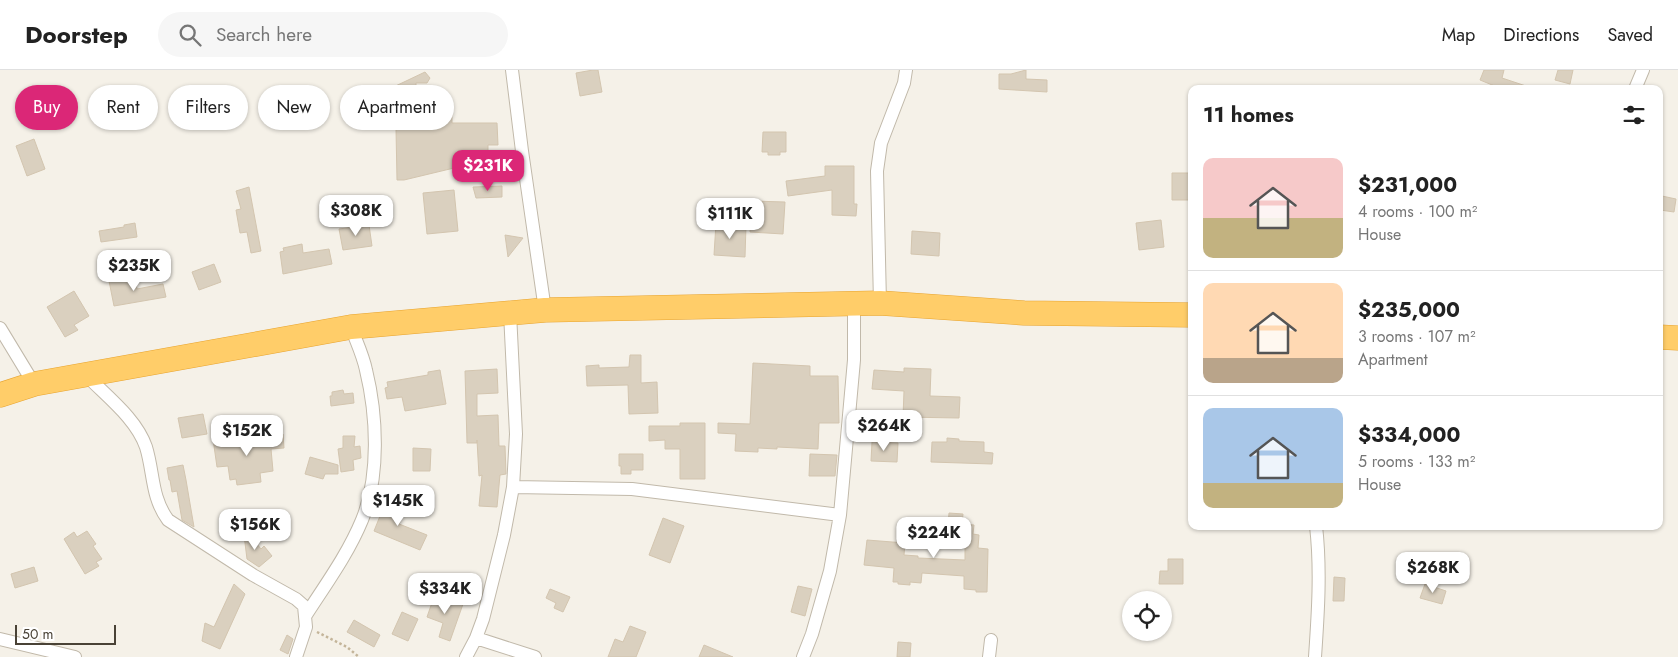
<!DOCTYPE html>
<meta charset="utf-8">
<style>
:root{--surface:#fff;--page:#f6f6f6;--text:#222;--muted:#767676;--line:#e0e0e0;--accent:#db2777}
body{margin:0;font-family:Jost,sans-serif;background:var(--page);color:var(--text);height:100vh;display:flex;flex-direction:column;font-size:19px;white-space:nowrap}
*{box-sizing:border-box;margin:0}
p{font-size:16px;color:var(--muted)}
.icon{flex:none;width:28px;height:28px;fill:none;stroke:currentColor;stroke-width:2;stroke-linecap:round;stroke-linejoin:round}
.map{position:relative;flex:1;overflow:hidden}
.sheet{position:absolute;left:1188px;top:15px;width:475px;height:445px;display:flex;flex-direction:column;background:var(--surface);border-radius:10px;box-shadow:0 1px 4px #0004}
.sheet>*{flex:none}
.guide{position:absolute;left:15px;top:15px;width:475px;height:45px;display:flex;gap:10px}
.tools{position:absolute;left:1122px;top:521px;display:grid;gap:10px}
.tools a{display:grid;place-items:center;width:50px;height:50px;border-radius:50%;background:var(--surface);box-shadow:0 1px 4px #0004;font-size:25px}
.scale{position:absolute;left:15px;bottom:12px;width:101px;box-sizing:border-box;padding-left:5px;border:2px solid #494236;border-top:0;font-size:14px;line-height:18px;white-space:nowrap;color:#494236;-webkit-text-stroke:4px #fff;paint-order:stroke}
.price{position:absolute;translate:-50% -42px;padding:0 11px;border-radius:10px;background:#fff;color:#222;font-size:16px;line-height:32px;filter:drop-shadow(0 1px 2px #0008)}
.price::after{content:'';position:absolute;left:50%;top:30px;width:15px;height:11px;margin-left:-8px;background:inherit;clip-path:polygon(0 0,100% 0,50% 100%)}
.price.selected{background:var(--accent);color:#fff}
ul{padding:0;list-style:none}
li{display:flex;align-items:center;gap:15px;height:125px;padding:0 15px}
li+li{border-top:1px solid var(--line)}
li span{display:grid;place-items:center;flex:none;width:140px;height:100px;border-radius:10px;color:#555}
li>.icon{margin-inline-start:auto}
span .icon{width:60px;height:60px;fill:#fffc;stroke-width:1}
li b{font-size:21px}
h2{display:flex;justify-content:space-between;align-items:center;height:60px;padding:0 15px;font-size:21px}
.chip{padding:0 18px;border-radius:22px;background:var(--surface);box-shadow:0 1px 4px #0004;font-size:18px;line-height:45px}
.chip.selected{background:var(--accent);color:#fff}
header{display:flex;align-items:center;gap:30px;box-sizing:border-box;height:70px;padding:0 25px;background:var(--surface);border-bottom:1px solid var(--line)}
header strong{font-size:24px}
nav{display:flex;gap:28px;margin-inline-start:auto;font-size:18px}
.search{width:350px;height:45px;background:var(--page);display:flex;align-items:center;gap:12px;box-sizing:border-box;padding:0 18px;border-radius:28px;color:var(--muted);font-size:19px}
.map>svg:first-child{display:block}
.building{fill:#dad0bf;stroke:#d3c5af}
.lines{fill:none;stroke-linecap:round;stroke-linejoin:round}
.street-casing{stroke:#c1b9aa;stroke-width:14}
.highway-casing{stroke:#e8a42f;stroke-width:25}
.path{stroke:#c4b59a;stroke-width:2.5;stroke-dasharray:2.5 2.5;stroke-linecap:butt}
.street{stroke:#fff;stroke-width:12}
.highway{stroke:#ffcd69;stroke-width:24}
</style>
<header>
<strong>Doorstep</strong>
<div class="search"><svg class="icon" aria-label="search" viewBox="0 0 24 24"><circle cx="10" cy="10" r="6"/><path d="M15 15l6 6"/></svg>Search here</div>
<nav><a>Map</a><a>Directions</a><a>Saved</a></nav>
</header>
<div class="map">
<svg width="1678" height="587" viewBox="0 0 1678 587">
<rect width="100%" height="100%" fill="#f5f1e8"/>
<path class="building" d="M593 0H598L602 22 580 26 576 3Z
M1026 0V9L1047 10V22L999 19V4H1011Z
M1484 0H1504L1502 8 1529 17 1528 19H1502L1480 10Z
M1558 0H1573L1570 14 1555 10Z
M425 2 430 8 427 13H416V18L385 23V21Z
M417 40H452V53H497L498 75H488V91L454 92V98L404 110H397L396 59 416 58Z
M763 62H786V82H780V85H768V82H762Z
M34 69 45 99 27 106 16 76Z
M825 96H854V134H857L856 146 832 145V120L788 126 786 111 825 106Z
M1172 103H1191V130H1172Z
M502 116V127L476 128 473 117Z
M249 117 261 181 251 183 247 162 240 163 236 140 241 139 236 121Z
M454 120 458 161 427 164 423 123Z
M1662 126 1676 129 1674 142 1660 140Z
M752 131 785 132 783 164 750 162Z
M1161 150 1164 177 1139 180 1136 153Z
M135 153 137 167 101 172 99 161 124 157V155Z
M716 153 746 155 745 187 714 185Z
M369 155 372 176 343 180 339 159Z
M912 161 940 163 939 186 911 184Z
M505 165 523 168 508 187Z
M302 174 303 183 329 179 332 194 283 204 280 182 284 181 283 178Z
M214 194 221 212 199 220 192 202Z
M135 207 137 219 163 214 166 227 114 236 109 211Z
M74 221 89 246 74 255 78 260 65 267 47 237Z
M630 285H641V313L657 312 658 343 629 344 628 315 587 316 586 296 599 295V298L629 297Z
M753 293 810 296V306H838L839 353H819L818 379 777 377V379L758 378V382L735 381 736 364 718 363V353L750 354Z
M904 298 931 299 930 326 960 327 959 348 903 347 904 321 872 319 874 300 904 302Z
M497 299 498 323 477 324V346L498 345 499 376H505L506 404 500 405 497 437 479 436 482 405 479 406 477 370V373H467L465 301Z
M440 300 446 334 405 341 402 327 387 329 385 318 388 317 387 312 428 305V302Z
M343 320 344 324 353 323 354 333 331 336 330 326H332V322Z
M203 344 207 364 182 368 178 348Z
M680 353H705V409H680V379H665V370L649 371V356H680Z
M283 364 284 378 271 379 273 401 260 403 261 412 237 415 236 409 230 410 228 396 217 397 213 369 239 366 240 370Z
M343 366H355L354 377 360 376 361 388 353 390 354 400 341 402 338 379 343 378Z
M947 368 959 369V371L984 372V382L993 383 992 394 931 392 932 372H947Z
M872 372 898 373 897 392 871 391Z
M413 378 431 379 430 401H413Z
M619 384H643V400H631V404H621V396H619Z
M810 384 837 385 835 406H809Z
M310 387 338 395V404H325L323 409 305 404Z
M183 395 186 410 194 457 182 450 177 421 172 422 170 410H169L167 398Z
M386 431 405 439 399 454 427 465 420 480 374 461Z
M949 443 963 444 962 454 974 455 973 464 979 465 978 478 988 479 987 522H976V520L964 519V506L922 503 921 513 910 512V515L898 514V512H893L894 498 864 495 867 470 905 473 904 485 918 486V488L965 490V470L947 469Z
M663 448 684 456 670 493 649 485Z
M243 457 261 479 264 476 272 486 259 497 247 489Z
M87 461 96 474 93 476 102 489 96 492 99 496 85 504 64 469 74 462 77 467Z
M1168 489H1183V514H1159L1160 501H1168Z
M34 497 38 511 15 518 11 504Z
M1334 507 1345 508 1344 531H1333Z
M234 514 245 524 220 579 202 571 205 553 214 557Z
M1425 514 1446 521 1442 534 1420 528Z
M798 516 812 519 805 546 791 542Z
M550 519 570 527 563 542 554 538 556 533 546 528Z
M435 524 463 534 450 571 439 567 443 553 427 547Z
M402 542 418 549 408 571 392 564Z
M354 550 380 565 374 577 347 562Z
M630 556 646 562 636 587H608L615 569 623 572Z
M287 565 293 569 288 584 280 580Z
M898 572 911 573 910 587H897Z
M704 575 733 587H699Z"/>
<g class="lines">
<g class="street-casing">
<path id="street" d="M512 0 522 81 545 240
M1635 19 1643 0
M880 233 877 101 881 73 904 13 906 0
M0 258 34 314
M85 304C106 326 136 348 146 377 154 403 151 427 168 450L253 505 296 529 304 536 306 557 296 587
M513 417 632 419 840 445
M306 545C326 514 348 484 362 450 380 406 377 345 366 300 363 285 356 271 351 257
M476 568 535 587
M0 569 75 587
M466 587 476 568 483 549 504 465 513 417 516 364 510 243
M803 587 812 564 830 501 840 445 854 290V234
M989 587 991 570
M1315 587C1318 544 1321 499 1316 456"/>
</g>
<g class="highway-casing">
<path id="highway" d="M1659 267 1678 268
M0 325 34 314 351 257 545 240 880 233 1024 243 1191 245"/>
</g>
<path class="path" d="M317 562 347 577 359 587"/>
<use href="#street" class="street"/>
<use href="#highway" class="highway"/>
</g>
</svg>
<div class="tools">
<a><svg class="icon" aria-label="locate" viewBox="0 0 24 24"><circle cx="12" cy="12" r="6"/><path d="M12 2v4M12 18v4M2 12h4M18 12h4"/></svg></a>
</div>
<div class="scale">50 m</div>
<b class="price selected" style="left:488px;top:122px">$231K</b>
<b class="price" style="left:356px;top:167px">$308K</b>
<b class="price" style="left:730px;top:170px">$111K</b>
<b class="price" style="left:134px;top:222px">$235K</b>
<b class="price" style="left:884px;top:382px">$264K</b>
<b class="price" style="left:247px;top:387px">$152K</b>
<b class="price" style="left:398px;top:457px">$145K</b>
<b class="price" style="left:255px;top:481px">$156K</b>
<b class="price" style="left:934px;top:489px">$224K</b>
<b class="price" style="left:1433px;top:524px">$268K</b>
<b class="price" style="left:445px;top:545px">$334K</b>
<div class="guide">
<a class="chip selected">Buy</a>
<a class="chip">Rent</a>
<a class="chip">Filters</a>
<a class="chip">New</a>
<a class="chip">Apartment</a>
</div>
<section class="sheet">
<h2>11 homes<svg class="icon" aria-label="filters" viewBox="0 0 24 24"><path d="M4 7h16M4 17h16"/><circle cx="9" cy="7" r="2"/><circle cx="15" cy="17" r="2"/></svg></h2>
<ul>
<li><span style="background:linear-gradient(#f6c9c9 60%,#c2b280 0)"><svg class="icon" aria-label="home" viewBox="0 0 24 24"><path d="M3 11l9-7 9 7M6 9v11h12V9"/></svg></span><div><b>$231,000</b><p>4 rooms · 100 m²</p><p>House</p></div></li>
<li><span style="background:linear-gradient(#ffd9b3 75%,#b9a48a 0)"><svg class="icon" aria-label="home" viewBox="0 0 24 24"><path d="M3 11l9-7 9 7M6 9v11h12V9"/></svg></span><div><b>$235,000</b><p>3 rooms · 107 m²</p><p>Apartment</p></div></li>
<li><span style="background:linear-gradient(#a9c7e8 75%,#c2b280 0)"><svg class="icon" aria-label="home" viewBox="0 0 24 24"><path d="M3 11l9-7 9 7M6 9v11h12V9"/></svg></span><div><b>$334,000</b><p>5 rooms · 133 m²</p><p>House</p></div></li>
</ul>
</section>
</div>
